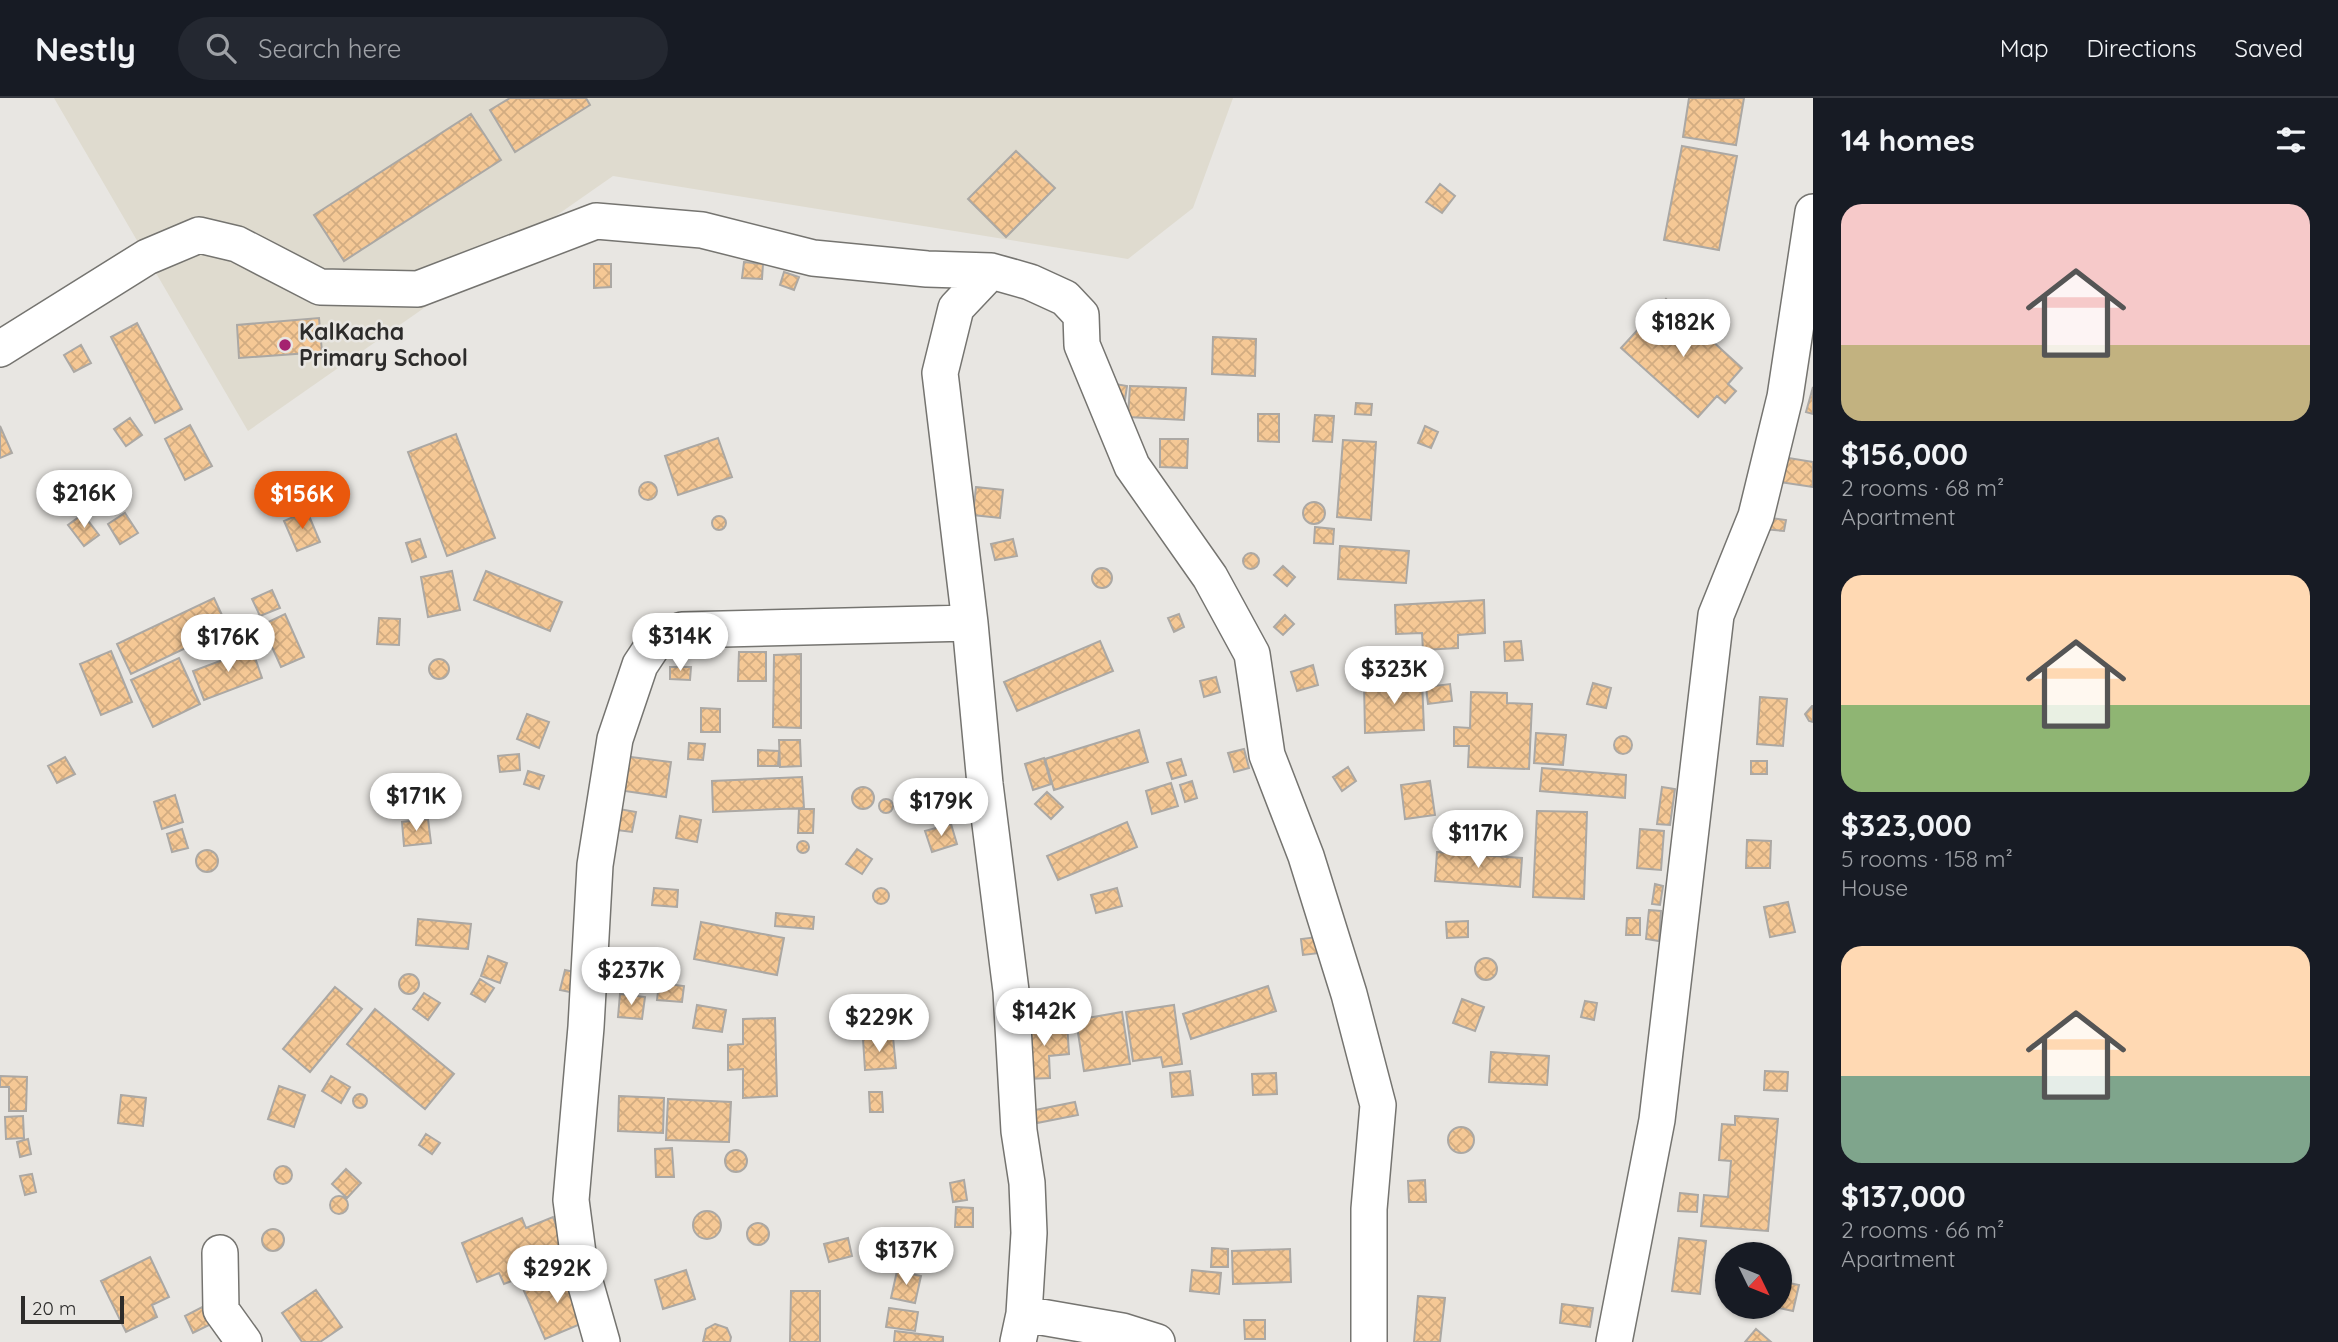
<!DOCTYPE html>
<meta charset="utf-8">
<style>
:root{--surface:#171b24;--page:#242831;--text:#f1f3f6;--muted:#9ea1a6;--line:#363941;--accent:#ea580c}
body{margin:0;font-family:Quicksand,sans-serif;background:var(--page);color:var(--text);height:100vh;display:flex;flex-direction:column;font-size:26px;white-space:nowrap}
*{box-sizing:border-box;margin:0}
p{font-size:23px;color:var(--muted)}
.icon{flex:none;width:38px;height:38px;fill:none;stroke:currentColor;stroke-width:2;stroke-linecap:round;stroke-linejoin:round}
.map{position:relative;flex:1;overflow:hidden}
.sheet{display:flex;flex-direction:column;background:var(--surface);width:525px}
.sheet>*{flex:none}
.needle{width:46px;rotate:133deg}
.buttons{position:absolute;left:1715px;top:1144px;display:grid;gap:14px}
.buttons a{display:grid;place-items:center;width:77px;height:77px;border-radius:50%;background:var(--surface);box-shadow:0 2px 5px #0004;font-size:35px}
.scale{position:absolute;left:21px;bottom:18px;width:103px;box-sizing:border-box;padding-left:7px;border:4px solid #2d2c2b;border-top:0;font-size:19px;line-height:24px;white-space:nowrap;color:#2d2c2b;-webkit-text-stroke:5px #e8e6e2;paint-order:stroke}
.price{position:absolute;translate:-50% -60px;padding:0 16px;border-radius:24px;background:#fff;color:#222;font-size:23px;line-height:46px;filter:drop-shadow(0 2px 4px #0008)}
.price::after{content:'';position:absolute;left:50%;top:42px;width:21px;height:16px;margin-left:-10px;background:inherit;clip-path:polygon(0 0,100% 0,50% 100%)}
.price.selected{background:var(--accent);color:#fff}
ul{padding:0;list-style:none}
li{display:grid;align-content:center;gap:14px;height:371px;padding:0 28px}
li span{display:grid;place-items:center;height:217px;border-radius:21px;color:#555}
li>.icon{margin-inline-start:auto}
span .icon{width:126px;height:126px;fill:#fffc;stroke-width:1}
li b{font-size:30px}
h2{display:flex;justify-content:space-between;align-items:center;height:84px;padding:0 28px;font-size:30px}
header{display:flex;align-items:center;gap:42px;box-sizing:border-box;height:98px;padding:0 35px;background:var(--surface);border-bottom:2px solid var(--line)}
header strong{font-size:33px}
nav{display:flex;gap:38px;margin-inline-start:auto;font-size:24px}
.search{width:490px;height:63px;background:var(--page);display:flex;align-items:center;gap:18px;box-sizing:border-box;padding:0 24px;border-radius:38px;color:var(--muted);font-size:26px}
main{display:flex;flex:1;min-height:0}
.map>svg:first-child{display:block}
.built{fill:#dfdbcf}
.building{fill:url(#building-cross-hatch);stroke:#aba8a4;stroke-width:2}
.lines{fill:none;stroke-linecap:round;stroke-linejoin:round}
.street-casing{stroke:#757470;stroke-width:38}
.street{stroke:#fff;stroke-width:35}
.poi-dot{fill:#a5226f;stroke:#e8e6e2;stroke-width:2.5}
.labels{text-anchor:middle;stroke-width:5;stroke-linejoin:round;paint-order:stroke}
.poi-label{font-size:23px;font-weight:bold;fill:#2d2c2b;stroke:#e8e6e2;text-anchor:start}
</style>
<header>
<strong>Nestly</strong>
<div class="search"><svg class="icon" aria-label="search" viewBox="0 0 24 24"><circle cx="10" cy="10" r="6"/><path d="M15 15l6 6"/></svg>Search here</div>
<nav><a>Map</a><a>Directions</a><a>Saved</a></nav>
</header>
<main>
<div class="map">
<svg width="1813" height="1244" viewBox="0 0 1813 1244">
<defs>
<pattern id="building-cross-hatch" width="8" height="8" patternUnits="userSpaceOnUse" patternTransform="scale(1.75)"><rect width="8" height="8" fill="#f5c895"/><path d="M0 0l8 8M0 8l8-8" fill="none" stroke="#d2ac81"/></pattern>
</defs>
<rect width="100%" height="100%" fill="#e8e6e2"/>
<path class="built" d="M54 0H1233L1193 110 1128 161 613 78 248 333Z"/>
<path class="building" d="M510 0H586L590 7 515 54 490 12Z
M1689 0H1744L1736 47 1683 39Z
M471 16 501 62 344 163 314 117Z
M1682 48 1737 58 1719 152 1664 142Z
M1016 53 1055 90 1006 139 968 101Z
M1440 86 1455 98 1442 115 1426 104Z
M744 164 763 166 762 181 742 180Z
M594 166H611V189L594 190Z
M784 174 799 179 794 192 780 187Z
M1666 201 1742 270 1728 286 1736 293 1725 305 1717 298 1698 319 1621 250Z
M319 220 322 254 239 260 237 227Z
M137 225 182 311 155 325 111 239Z
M1213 239 1256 241 1255 278 1212 276Z
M81 247 91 265 74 274 64 257Z
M1115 286 1127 288 1125 302 1112 301Z
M1130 288 1186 290 1184 322 1128 319Z
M1813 289V316L1806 314Z
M1356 305 1372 306 1371 317 1355 316Z
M1258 316H1279V344L1258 343Z
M1315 317 1334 318 1332 344 1313 343Z
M130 320 142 337 126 348 114 331Z
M190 327 212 368 185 382 165 341Z
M0 328 12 355 0 360Z
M1425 328 1438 334 1431 350 1418 345Z
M456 336 495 440 447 458 408 354Z
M718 340 732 379 678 397 665 358Z
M1160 341H1188L1187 370 1160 369Z
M1343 342 1376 344 1371 422 1337 419Z
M1777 358 1813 364V389L1773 383Z
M639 393a9 9 0 1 1 18 0a9 9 0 1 1-18 0Z
M976 389 1003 392 1000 420 973 417Z
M1303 415a11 11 0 1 1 22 0a11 11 0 1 1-22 0Z
M307 413 320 444 297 453 284 423Z
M125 415 138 435 120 446 108 426Z
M83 416 99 437 84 448 68 427Z
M712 425a7 7 0 1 1 14 0a7 7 0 1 1-14 0Z
M1764 419 1786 422 1784 433 1763 431Z
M1315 429 1334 431 1333 446 1314 445Z
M420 441 426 459 412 464 406 445Z
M1013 441 1017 458 995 462 991 446Z
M1340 448 1409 453 1406 485 1338 481Z
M1243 463a8 8 0 1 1 16 0a8 8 0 1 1-16 0Z
M1283 468 1295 479 1287 488 1274 477Z
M1092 480a10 10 0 1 1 20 0a10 10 0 1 1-20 0Z
M452 473 460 512 428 519 421 479Z
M486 473 562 504 550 533 474 502Z
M272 492 280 510 260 518 252 501Z
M214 500 228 530 131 576 117 546Z
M1484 502 1485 535 1458 537V550L1423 552 1422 535 1396 536 1395 507Z
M285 516 304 559 281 569 262 527Z
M1179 516 1184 529 1174 534 1168 520Z
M1285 517 1294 526 1283 537 1274 529Z
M379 520 400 521 399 547 377 546Z
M1100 543 1113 573 1017 613 1004 584Z
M1521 543 1523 562 1505 563 1504 544Z
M252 551 262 580 204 602 193 573Z
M111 553 132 604 101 617 80 566Z
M739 554H766V583H738Z
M801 556V630L773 629 774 557Z
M179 560 200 606 153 629 131 582Z
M429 571a10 10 0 1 1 20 0a10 10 0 1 1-20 0Z
M1313 567 1318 587 1297 593 1291 574Z
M670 569H691L690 582 670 581Z
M1216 579 1220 594 1204 599 1200 583Z
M1422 582 1424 632 1365 635 1364 584Z
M1593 585 1611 590 1606 610 1587 606Z
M1450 586 1452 603 1428 606 1426 589Z
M1471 594 1507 595V605L1532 606 1529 671 1468 669 1469 648H1454V629L1470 630Z
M1760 599 1787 601 1783 648 1757 646Z
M1812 608H1813V624L1809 623 1805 616Z
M701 610 720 611V634H701Z
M527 616 549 624 539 650 517 641Z
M1139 632 1148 664 1054 692 1045 661Z
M1536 635 1566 637 1563 667 1534 665Z
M1614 647a9 9 0 1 1 18 0a9 9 0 1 1-18 0Z
M779 642H800L801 668 780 669Z
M689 645 705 646 703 662 688 661Z
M1244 651 1249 670 1234 674 1228 655Z
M758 652 779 653 778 668H758Z
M519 656 520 672 500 674 498 658Z
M623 658 671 664 666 699 618 692Z
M65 659 75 676 57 685 48 668Z
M1044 660 1051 686 1033 692 1025 666Z
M1181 661 1186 677 1172 681 1167 665Z
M1751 663H1767V676H1751Z
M1348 669 1356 683 1342 693 1333 679Z
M1542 670 1626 677 1625 700 1540 693Z
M528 673 544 678 539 691 524 686Z
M802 679 804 710 713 714 712 683Z
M1192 683 1197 700 1185 704 1180 687Z
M1430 683 1435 717 1405 721 1401 687Z
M1171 685 1178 708 1152 716 1146 693Z
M1662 689 1675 691 1670 727 1657 726Z
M852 700a11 11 0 1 1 22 0a11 11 0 1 1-22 0Z
M1047 694 1063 709 1051 721 1035 706Z
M175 697 183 724 162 731 154 704Z
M879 708a7 7 0 1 1 14 0a7 7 0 1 1-14 0Z
M907 713a11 11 0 1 1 22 0a11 11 0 1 1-22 0Z
M619 711 636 714 632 734 616 732Z
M799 711H814L813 735H798Z
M1537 713 1587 714 1584 801 1533 799Z
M680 718 701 722 697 744 676 740Z
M428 721 431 745 404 748 402 724Z
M1127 724 1137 749 1058 782 1047 758Z
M951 726 957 746 932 754 925 733Z
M182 731 188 750 172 754 167 736Z
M1640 731 1664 733 1661 772 1637 770Z
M1747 742 1771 743 1770 770H1746Z
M797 749a6 6 0 1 1 12 0a6 6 0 1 1-12 0Z
M857 751 872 761 862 776 846 766Z
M196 763a11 11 0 1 1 22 0a11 11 0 1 1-22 0Z
M1437 754 1522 760 1520 789 1435 783Z
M1655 786 1663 788 1660 807 1652 806Z
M654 790 678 792 677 809 652 807Z
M1117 790 1122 808 1096 815 1091 797Z
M873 798a8 8 0 1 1 16 0a8 8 0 1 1-16 0Z
M1788 804 1795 834 1770 839 1764 809Z
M1649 812 1661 813 1659 843 1646 841Z
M776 815 814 819 813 831 775 828Z
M1627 820H1640V837H1626Z
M418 821 471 826 468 851 416 847Z
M1468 823V839L1447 840 1446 824Z
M701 824 784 840 777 877 694 861Z
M1317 839 1320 855 1303 857 1301 841Z
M488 858 507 865 500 885 481 878Z
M1475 871a11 11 0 1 1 22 0a11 11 0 1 1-22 0Z
M565 872 579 875 575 895 560 892Z
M399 886a10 10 0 1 1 20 0a10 10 0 1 1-20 0Z
M480 881 494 890 485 904 471 896Z
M659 885 684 888 682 904 657 902Z
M1268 888 1276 913 1191 941 1183 916Z
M335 889 362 911 310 974 283 951Z
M424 895 440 905 428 922 413 911Z
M620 896 645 899 642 921 618 919Z
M1462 901 1484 909 1475 933 1453 925Z
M1585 903 1597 905 1594 922 1581 919Z
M697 907 726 912 722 934 693 930Z
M1174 907 1182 966 1163 969 1161 959 1133 963 1126 914Z
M375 911 454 976 425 1011 347 946Z
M1122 914 1130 966 1084 973 1076 922Z
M775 920 777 998 743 1000V971L728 972V947L743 946V921Z
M1067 925 1069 956 1049 958 1050 980 1027 981 1022 929Z
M893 939 896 970 865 972 863 941Z
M1491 954 1549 958 1547 987 1489 984Z
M1190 973 1193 997 1172 999 1170 975Z
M1765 973 1788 974 1787 993 1764 992Z
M1276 975 1277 996 1253 997 1252 976Z
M0 978 27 979 26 1013H9V989H0Z
M331 978 350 989 341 1005 322 993Z
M279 988 305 997 294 1029 268 1021Z
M869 994H882L883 1014H870Z
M353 1003a7 7 0 1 1 14 0a7 7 0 1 1-14 0Z
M121 997 146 1000 143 1028 118 1025Z
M619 998 664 1000 663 1035 618 1033Z
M668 1001 731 1004 729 1044 666 1042Z
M1075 1004 1078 1017 1032 1026 1030 1013Z
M23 1018 24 1040 6 1041 5 1019Z
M1735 1018 1778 1021 1768 1133 1701 1128 1704 1097 1728 1099 1731 1063 1719 1062 1722 1026 1735 1027Z
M1448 1042a13 13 0 1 1 26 0a13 13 0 1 1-26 0Z
M426 1036 440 1045 432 1056 419 1047Z
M28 1041 31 1056 20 1059 17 1044Z
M672 1050 674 1079H656L655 1051Z
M725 1063a11 11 0 1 1 22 0a11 11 0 1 1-22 0Z
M274 1077a9 9 0 1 1 18 0a9 9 0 1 1-18 0Z
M346 1071 361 1085 347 1100 332 1086Z
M32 1076 36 1094 25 1097 20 1078Z
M964 1082 967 1102 953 1104 950 1085Z
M1425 1082 1426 1104H1409L1408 1083Z
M1680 1095 1698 1097 1697 1114 1678 1113Z
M330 1107a9 9 0 1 1 18 0a9 9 0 1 1-18 0Z
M956 1109 973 1110V1129H955Z
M693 1127a14 14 0 1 1 28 0a14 14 0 1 1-28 0Z
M553 1119 566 1152 537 1163 540 1172 504 1186 499 1175 477 1184 462 1145 522 1120 526 1130Z
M747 1136a11 11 0 1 1 22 0a11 11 0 1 1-22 0Z
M262 1142a11 11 0 1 1 22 0a11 11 0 1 1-22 0Z
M848 1140 852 1158 829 1164 824 1146Z
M1679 1140 1706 1143 1700 1196 1672 1193Z
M875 1144 896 1150 890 1173 869 1168Z
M1212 1150 1228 1151V1169H1211Z
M1290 1151 1291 1184 1233 1186 1232 1153Z
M150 1159 169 1199 152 1207 157 1219 126 1234 101 1183Z
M686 1172 695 1201 663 1211 655 1182Z
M1192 1172 1221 1175 1219 1196 1190 1193Z
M569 1173 590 1222 545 1241 524 1193Z
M897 1173 921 1178 915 1205 891 1200Z
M1784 1184 1799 1187 1793 1213 1779 1210Z
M316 1192 342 1229 320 1244H302L282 1215Z
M791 1193H820V1244H790Z
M1418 1198 1445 1200 1440 1244H1414Z
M208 1206 217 1223 193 1235 185 1218Z
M1562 1206 1593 1210 1590 1229 1560 1225Z
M889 1210 918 1214 915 1233 886 1229Z
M1244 1222H1265V1241H1245Z
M715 1226 727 1230 731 1239 730 1244H703L706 1231Z
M1756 1231 1771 1244H1745Z
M895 1233 943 1239V1244H894Z"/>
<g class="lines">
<g class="street-casing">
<path id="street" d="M991 173 956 210 940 275 970 525 985 686 1011 893 1019 1033 1027 1085 1029 1135 1024 1216 1018 1244
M0 251 147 159 199 137 237 146 320 189 418 191 596 123 702 132 813 160 927 171 991 173 1030 184 1065 200 1081 217 1082 247 1132 368 1210 479 1252 556 1267 657 1306 758 1349 896 1378 1007 1369 1111V1244
M220 1155 221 1212 244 1244
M1024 1216 1122 1233 1157 1244
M602 1244 579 1163 571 1102 586 929 595 767 615 641 640 567 656 543 682 532 970 525
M1614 1244 1657 1022 1716 517 1756 418 1785 299 1813 114"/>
</g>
<use href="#street" class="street"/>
</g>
<circle class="poi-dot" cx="285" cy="247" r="7"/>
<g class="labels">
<g class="poi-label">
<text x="299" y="242">KalKacha<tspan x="299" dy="26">Primary School</tspan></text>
</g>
</g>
</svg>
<div class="buttons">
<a><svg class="needle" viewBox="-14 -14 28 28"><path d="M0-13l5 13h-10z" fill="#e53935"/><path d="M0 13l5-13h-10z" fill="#9ea1a6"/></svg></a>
</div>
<div class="scale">20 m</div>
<b class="price" style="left:1683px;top:261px">$182K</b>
<b class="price" style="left:84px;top:432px">$216K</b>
<b class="price selected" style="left:302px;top:433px">$156K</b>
<b class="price" style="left:680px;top:575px">$314K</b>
<b class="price" style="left:228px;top:576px">$176K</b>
<b class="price" style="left:1394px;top:608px">$323K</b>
<b class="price" style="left:416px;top:735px">$171K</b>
<b class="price" style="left:941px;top:740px">$179K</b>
<b class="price" style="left:1478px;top:772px">$117K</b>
<b class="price" style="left:631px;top:909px">$237K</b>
<b class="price" style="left:1044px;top:950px">$142K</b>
<b class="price" style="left:879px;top:956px">$229K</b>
<b class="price" style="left:906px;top:1189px">$137K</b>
<b class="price" style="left:557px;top:1207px">$292K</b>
</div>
<section class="sheet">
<h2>14 homes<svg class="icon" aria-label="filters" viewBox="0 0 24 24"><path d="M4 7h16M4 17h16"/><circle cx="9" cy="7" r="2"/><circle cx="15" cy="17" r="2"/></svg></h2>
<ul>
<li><span style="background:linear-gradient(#f6c9c9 65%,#c2b280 0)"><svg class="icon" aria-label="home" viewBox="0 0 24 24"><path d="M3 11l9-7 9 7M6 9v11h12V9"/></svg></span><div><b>$156,000</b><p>2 rooms · 68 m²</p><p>Apartment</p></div></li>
<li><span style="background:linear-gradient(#ffd9b3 60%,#8fb573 0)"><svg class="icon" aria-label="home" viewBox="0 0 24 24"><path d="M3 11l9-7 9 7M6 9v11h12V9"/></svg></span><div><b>$323,000</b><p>5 rooms · 158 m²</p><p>House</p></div></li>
<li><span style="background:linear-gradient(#ffd9b3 60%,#7fa58c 0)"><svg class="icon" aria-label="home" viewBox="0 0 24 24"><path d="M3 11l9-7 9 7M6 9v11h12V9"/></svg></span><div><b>$137,000</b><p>2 rooms · 66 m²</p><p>Apartment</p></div></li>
</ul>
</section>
</main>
